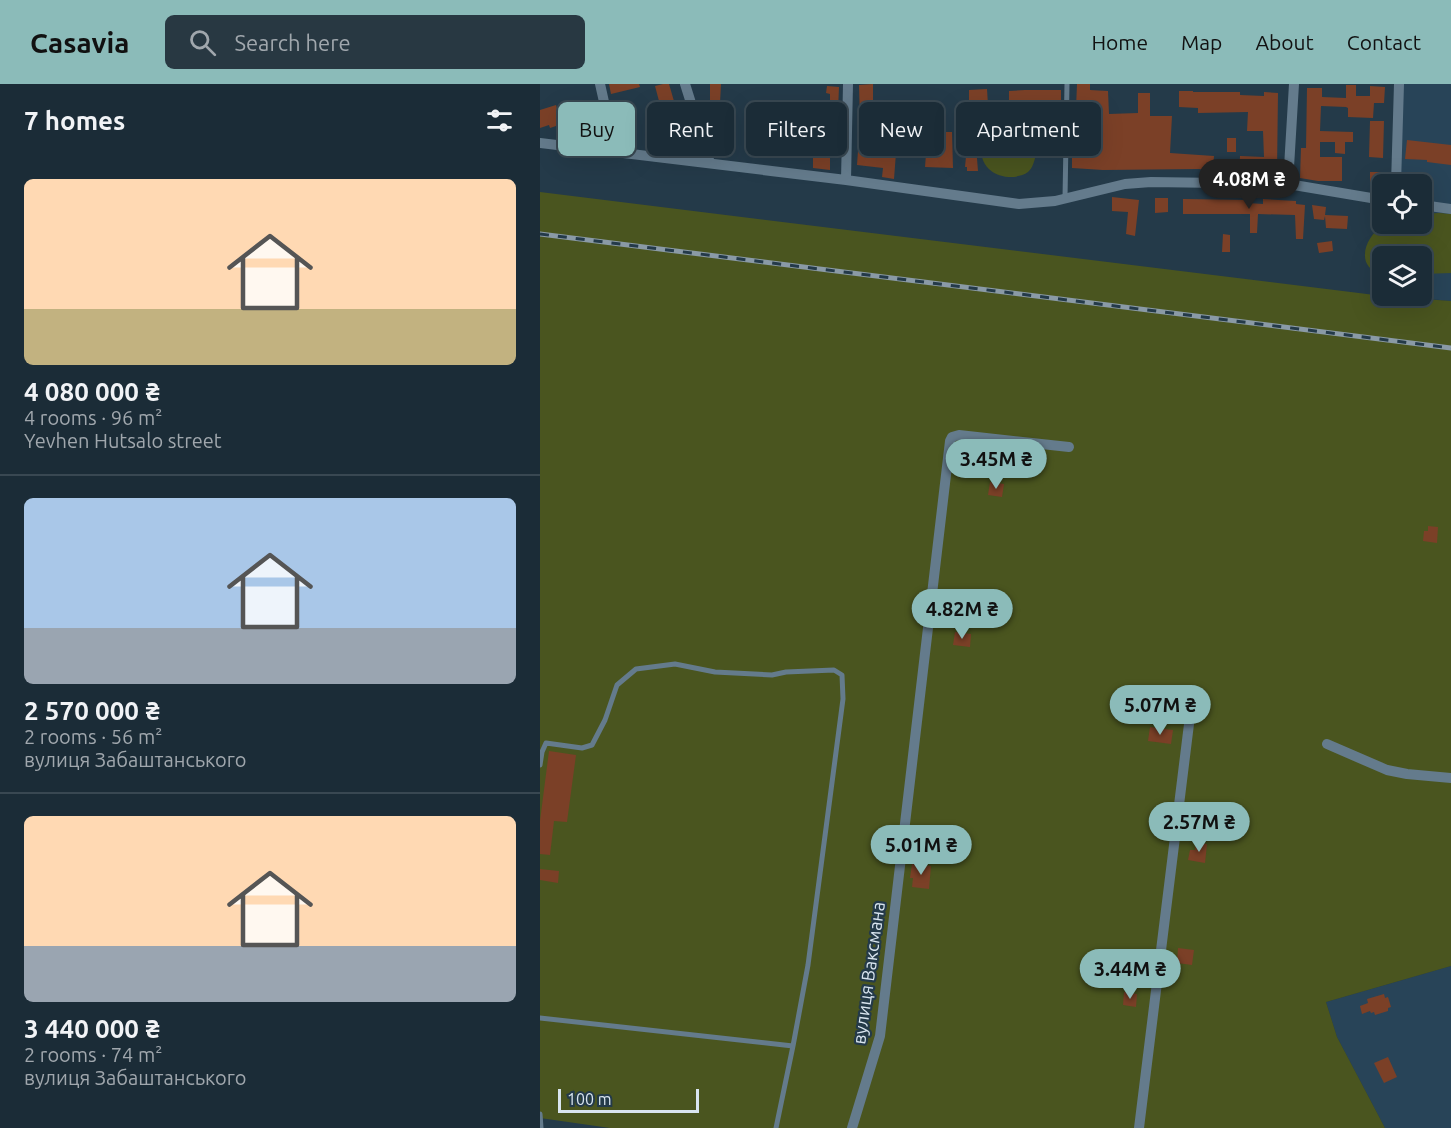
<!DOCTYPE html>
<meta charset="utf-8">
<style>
:root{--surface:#1b2c37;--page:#283842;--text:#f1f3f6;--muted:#a0a7ad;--line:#394852;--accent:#8bbbb9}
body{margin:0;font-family:Ubuntu,sans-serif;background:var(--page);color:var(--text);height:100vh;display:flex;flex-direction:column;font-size:22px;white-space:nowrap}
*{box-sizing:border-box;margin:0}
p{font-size:20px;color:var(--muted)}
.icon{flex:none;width:33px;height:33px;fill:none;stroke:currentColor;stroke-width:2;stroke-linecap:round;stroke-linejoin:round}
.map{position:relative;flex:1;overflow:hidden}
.drawer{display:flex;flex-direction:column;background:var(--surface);width:540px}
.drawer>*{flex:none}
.top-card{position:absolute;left:18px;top:18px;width:570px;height:54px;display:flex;gap:12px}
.fabs{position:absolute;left:832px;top:90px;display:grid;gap:12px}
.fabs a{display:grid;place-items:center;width:60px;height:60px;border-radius:9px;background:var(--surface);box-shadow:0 6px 24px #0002,0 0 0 2px var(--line);font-size:30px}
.scale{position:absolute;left:18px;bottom:15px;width:141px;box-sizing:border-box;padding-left:6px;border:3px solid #d9e5ef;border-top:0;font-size:16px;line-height:21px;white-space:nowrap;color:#d9e5ef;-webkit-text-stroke:4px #243a49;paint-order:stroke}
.price{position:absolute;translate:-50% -51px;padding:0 14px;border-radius:21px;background:var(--accent);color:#111;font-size:20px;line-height:39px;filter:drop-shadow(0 2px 3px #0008)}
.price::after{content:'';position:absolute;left:50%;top:36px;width:18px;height:14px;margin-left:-9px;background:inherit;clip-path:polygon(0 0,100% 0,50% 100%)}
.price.active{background:#222;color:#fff}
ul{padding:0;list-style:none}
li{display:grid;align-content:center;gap:12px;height:318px;padding:0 24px}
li+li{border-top:2px solid var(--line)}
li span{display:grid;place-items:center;height:186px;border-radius:9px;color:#555}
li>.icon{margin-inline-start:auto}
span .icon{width:108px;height:108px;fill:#fffc;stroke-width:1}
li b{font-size:26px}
h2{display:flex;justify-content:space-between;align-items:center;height:72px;padding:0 24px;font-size:26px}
.tag{padding:0 21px;border-radius:9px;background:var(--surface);box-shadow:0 6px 24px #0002,0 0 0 2px var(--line);font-size:21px;line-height:54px}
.tag.active{background:var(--accent);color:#111}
header{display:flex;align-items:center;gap:36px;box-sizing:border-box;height:84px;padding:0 30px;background:var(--accent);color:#111}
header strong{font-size:28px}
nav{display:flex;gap:33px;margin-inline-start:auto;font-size:21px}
.search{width:420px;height:54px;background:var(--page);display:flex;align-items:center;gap:15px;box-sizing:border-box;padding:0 21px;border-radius:9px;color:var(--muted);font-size:22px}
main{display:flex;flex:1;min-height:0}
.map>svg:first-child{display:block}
.built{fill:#284458}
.green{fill:#4a551f}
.building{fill:#7b4027}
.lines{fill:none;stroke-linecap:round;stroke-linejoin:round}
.lane{stroke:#647b8c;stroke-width:5}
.street{stroke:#647b8c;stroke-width:10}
.rail-casing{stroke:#8a9aa6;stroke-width:5}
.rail{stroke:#243a49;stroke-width:3;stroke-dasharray:9;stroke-linecap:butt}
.labels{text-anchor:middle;stroke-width:4.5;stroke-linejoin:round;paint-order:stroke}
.street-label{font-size:18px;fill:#d9e5ef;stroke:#243a49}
</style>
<header>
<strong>Casavia</strong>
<div class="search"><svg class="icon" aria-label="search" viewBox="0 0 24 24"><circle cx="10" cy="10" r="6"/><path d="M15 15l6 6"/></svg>Search here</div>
<nav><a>Home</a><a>Map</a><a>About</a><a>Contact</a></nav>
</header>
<main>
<section class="drawer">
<h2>7 homes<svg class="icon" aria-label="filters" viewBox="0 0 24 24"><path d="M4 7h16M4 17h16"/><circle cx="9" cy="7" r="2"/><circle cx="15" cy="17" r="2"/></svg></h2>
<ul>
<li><span style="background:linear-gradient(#ffd9b3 70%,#c2b280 0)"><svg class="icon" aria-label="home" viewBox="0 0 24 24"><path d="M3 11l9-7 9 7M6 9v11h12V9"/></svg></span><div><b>4 080 000 ₴</b><p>4 rooms · 96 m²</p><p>Yevhen Hutsalo street</p></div></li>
<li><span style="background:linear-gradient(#a9c7e8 70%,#9aa5b1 0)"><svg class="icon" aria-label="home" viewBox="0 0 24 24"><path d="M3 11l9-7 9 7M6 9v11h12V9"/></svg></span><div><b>2 570 000 ₴</b><p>2 rooms · 56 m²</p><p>вулиця Забаштанського</p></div></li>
<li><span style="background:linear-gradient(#ffd9b3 70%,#9aa5b1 0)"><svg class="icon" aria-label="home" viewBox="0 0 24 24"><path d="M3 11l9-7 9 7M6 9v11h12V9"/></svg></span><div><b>3 440 000 ₴</b><p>2 rooms · 74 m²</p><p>вулиця Забаштанського</p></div></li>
</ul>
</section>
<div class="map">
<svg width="911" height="1044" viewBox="0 0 911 1044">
<rect width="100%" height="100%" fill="#243a49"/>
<path class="built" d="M861 0H911V217L856 212H882V100H859Z
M911 882V1044H845L797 953 786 918Z"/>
<path class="green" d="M454 48C471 48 488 54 496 71 494 77 493 84 488 88 484 91 479 92 474 93 449 94 434 75 445 52Z
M0 108 843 212 911 217V882L786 918 797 953 845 1044H70L0 1034Z
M899 129 911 130V189L882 190V172H843V190C814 185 824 152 844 141 853 136 872 140 882 140V130Z"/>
<path class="building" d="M69 0H99L100 3 71 10Z
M123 0H129L136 24H138L142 36 130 40 121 17H119L115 2Z
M170 0H181L180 19H170Z
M333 0V24H339V26L356 27V37H351V69H356L354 95 342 93 343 84 317 81 320 37 319 1Z
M537 0H550V6L568 7 569 30 598 29V9H610V32H632L630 69 674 72 673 87 659 85 563 86 532 84V69L540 70V45H531V23L536 24Z
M806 1H816V12H830V2L845 3 844 19H834L833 34 808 33V24L806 23 781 22 780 47 813 48V58H805V70L795 69V58H780V73H802V97H778L760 94 761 64H766L767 4H782V13L806 14Z
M287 2 299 3 298 27H290V10L286 9Z
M447 5 448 21 429 22V6Z
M485 6H521V39L504 38 505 22 469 21V7Z
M639 7H653V8H700V11L724 12V8L738 9 737 87 710 86 709 92H699L700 72 724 73 723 47H707L708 28 658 29V24L639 23Z
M46 20 56 56 51 58 40 56 38 48H25V37H37L34 23Z
M16 21 22 40 10 44 9 41 0 44V26Z
M176 23 179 48H171V42H168L166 24Z
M275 30H292L293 49 276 50Z
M420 36 434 39 433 47 419 45Z
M830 37H844L843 74 829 73Z
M114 45 130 46 129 59 114 58Z
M400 48H412L413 84 385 83 386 70 400 71Z
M133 53H147V67H133Z
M687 54H696V68H687Z
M867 56 911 61V81L887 78V76L865 75Z
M427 62H436L438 87H427V83H425Z
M283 64V67H290V86L273 84V65Z
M830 88H843L842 101 830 100Z
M572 113 599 116 595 152 586 150 588 128 572 127Z
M615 114H628V128L615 129Z
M643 115 708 116V119L723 120V115L756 117V120L765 121 763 155H756L755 131 718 130 717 149H710V130H643Z
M772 121 786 123 785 131 808 132 807 145 786 144 785 132 784 136 774 135Z
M683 150 690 151V168H682Z
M792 157 793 167 779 169 777 159Z
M450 398 464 400 462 413 448 411Z
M888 442 898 443 897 459 883 457 884 447H888Z
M415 548 431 550 430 563 413 561Z
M610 643 633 646 631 660 608 657Z
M9 667 36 671 27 738 14 737 10 771 0 770V737Z
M656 759 667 760 665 779 648 776 650 766H655Z
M372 780 391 782 389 805 372 803 373 794H370Z
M0 785 19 787 18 799 0 796Z
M638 864 654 866 652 881 637 879Z
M584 908 597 910 596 923 583 921Z
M844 910 845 914 848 913 851 923 848 924V927L835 931 834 928 831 929 830 927 822 930 820 922 828 919 827 915Z
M848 973 857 993 844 999 834 979Z"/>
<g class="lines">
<path class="lane" d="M525 114 527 0
M0 681 2 668 6 659 42 664 52 661 65 636 77 601 96 585 135 580 175 588 232 591 246 588 294 586 302 591 303 615 268 881 253 962
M0 934 253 962 236 1044
M0 1030 1 1044"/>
<path class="street" d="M60 0 75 67
M145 0 170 79
M0 59 306 96 479 120 515 117 585 100 611 98 748 100 843 116
M306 96 308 0
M748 100 754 0
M856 100 859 0
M882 121 911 125
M787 660 847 686 867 690 911 694
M312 1044 340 952 410 357 412 353 419 351 529 363
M599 1044 650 632"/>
<g class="rail-casing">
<path id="rail" d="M0 150 911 264"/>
</g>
<use href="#rail" class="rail"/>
</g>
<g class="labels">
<g class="street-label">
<text transform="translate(329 889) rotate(-82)" y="6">вулиця Ваксмана</text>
</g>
</g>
</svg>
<div class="fabs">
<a><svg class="icon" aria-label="locate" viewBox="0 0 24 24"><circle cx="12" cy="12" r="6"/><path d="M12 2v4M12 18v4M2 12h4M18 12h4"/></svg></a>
<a><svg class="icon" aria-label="layers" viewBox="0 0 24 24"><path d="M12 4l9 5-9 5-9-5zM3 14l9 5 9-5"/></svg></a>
</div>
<div class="scale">100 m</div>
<b class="price active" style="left:709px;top:126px">4.08M ₴</b>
<b class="price" style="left:456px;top:406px">3.45M ₴</b>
<b class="price" style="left:422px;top:556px">4.82M ₴</b>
<b class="price" style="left:620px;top:652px">5.07M ₴</b>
<b class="price" style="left:659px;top:769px">2.57M ₴</b>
<b class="price" style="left:381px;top:792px">5.01M ₴</b>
<b class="price" style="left:590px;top:916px">3.44M ₴</b>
<div class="top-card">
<a class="tag active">Buy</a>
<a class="tag">Rent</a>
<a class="tag">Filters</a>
<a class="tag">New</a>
<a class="tag">Apartment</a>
</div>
</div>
</main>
